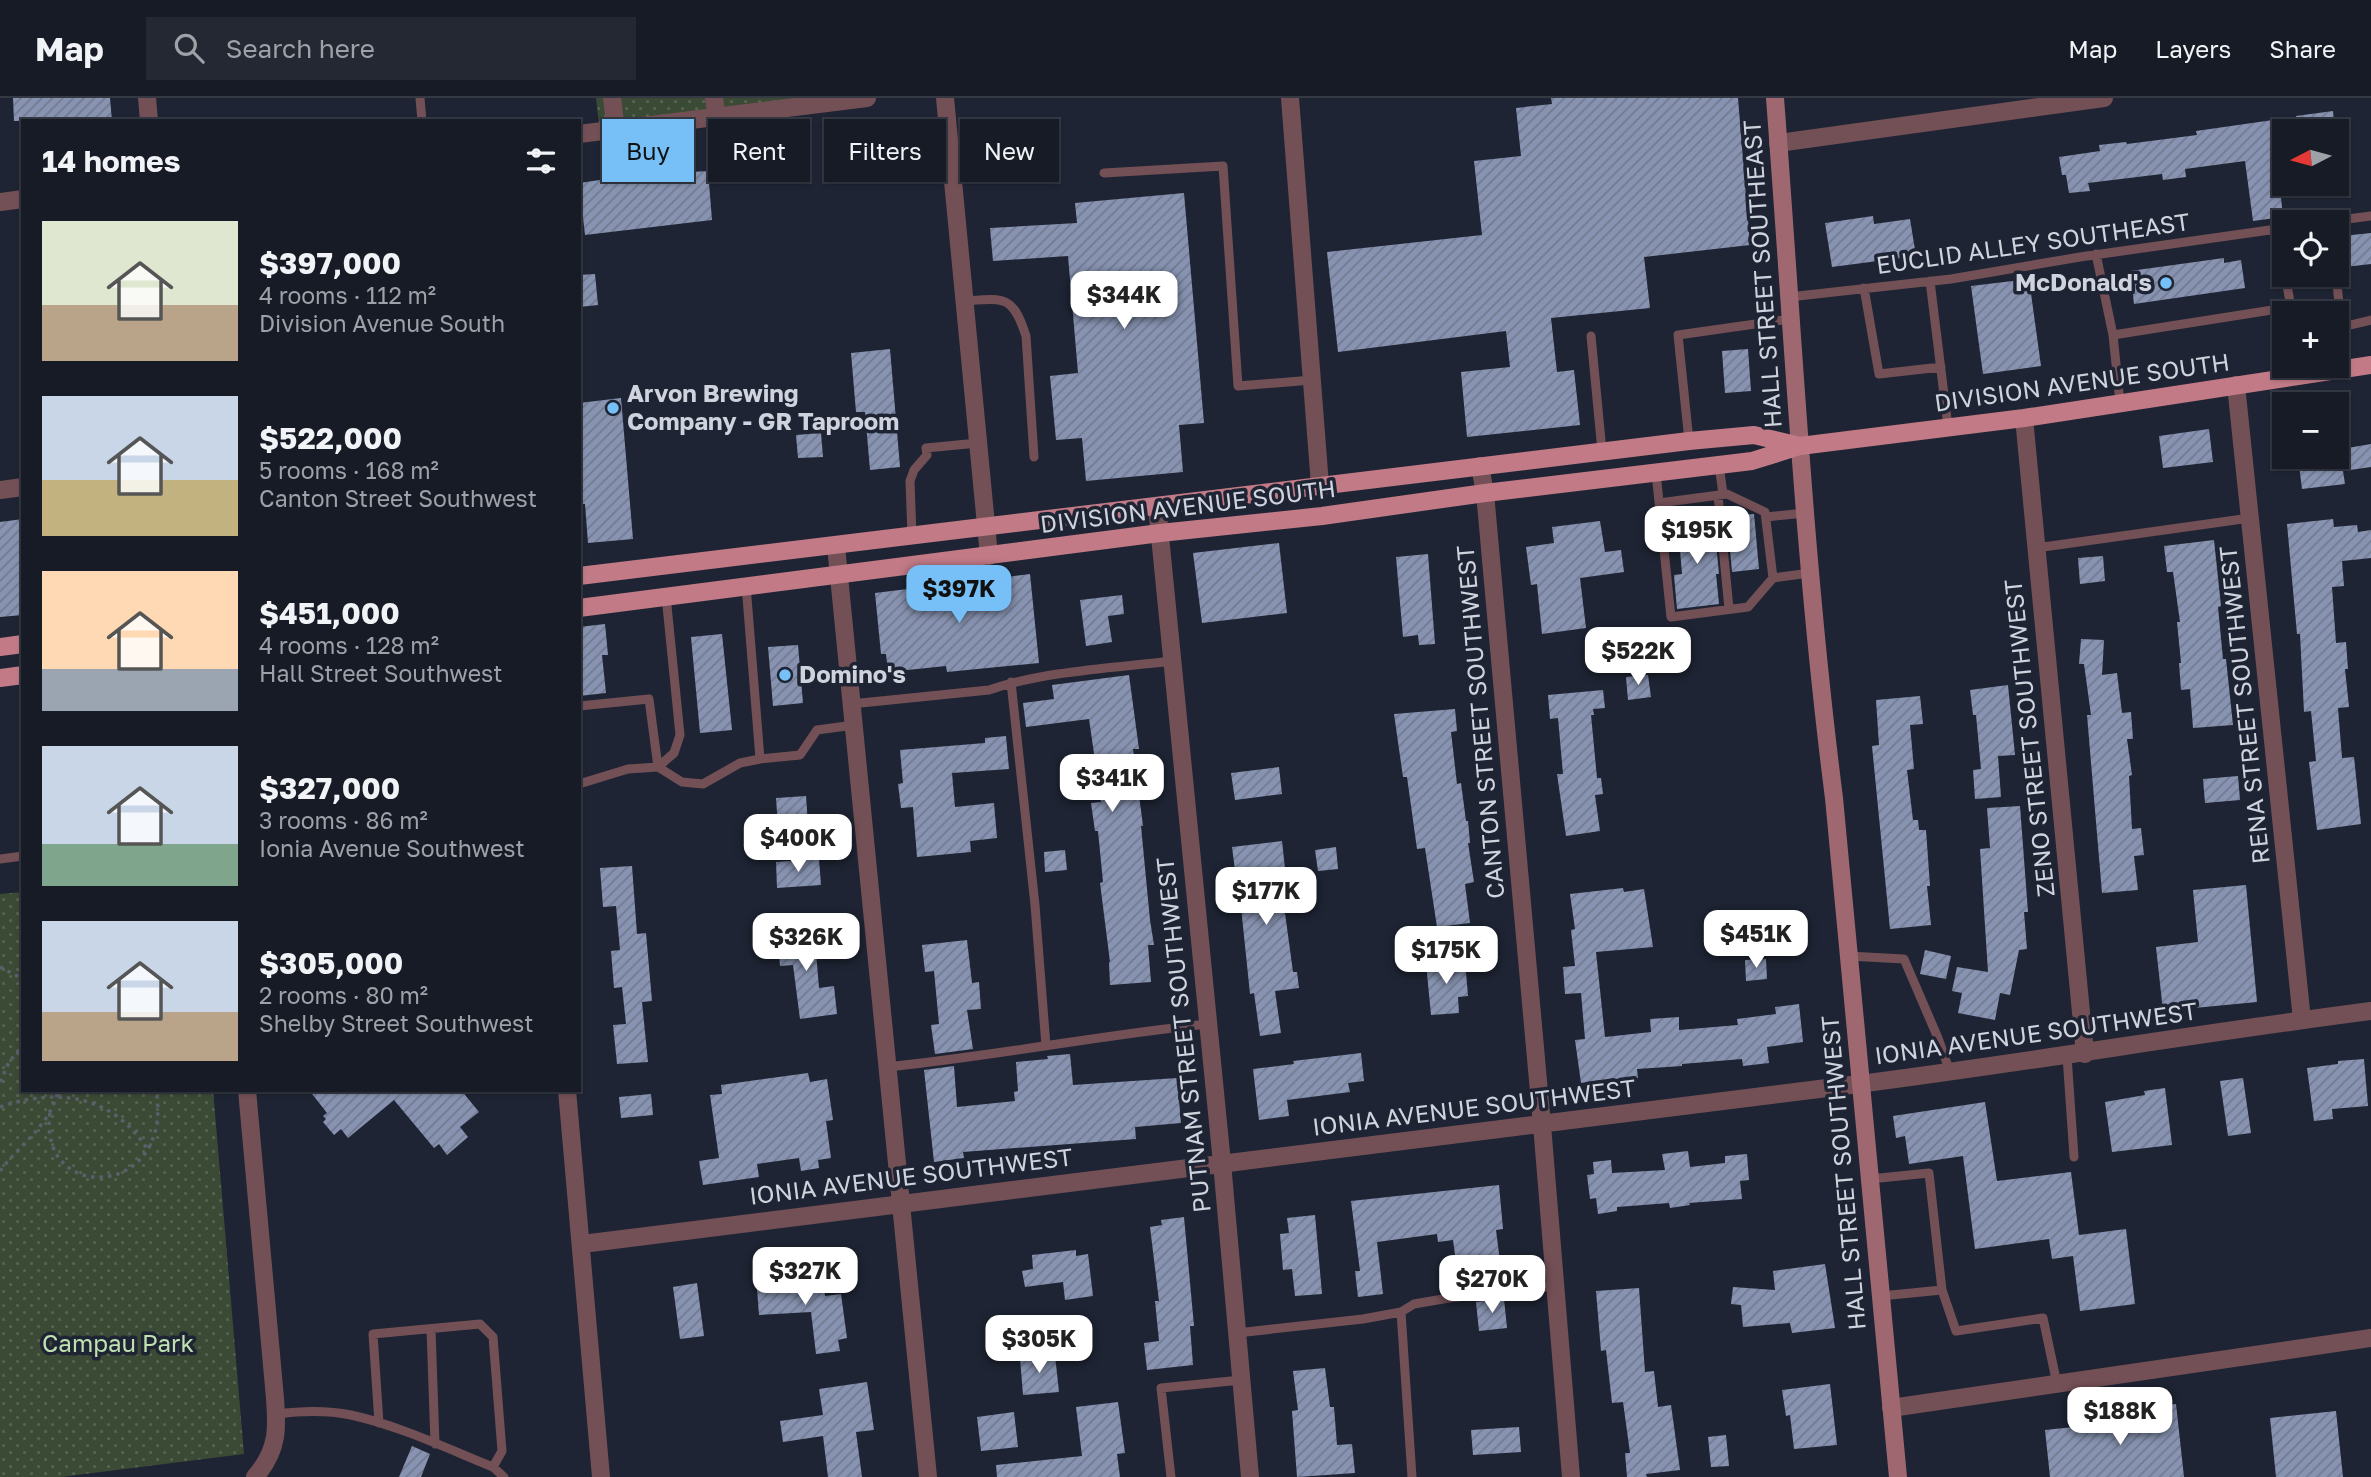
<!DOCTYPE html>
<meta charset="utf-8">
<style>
:root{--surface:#161b26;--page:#232832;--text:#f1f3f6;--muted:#9ea1a7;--line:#353943;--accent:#76c0f7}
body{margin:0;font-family:"Golos Text",sans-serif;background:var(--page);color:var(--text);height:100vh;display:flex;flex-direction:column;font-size:26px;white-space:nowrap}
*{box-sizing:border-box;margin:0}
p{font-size:23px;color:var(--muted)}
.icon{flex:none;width:38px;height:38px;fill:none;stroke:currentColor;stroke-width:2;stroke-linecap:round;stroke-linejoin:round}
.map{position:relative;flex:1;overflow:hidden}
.sheet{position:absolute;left:21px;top:21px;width:560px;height:973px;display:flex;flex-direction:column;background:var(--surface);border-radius:0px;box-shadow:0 2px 5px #0004,0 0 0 2px var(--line)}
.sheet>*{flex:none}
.guide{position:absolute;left:602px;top:21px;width:665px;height:63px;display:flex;gap:14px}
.needle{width:46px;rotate:264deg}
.buttons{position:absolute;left:2272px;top:21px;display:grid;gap:14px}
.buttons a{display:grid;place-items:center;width:77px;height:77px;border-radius:0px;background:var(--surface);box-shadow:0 2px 5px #0004,0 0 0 2px var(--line);font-size:35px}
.price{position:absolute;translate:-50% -60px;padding:0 16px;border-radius:14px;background:#fff;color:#222;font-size:23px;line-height:46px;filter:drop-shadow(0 2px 4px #0008)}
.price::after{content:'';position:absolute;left:50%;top:42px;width:21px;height:16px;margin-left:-10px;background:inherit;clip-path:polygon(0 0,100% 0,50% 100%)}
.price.current{background:var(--accent);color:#111}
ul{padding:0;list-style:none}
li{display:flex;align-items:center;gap:21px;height:175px;padding:0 21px}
li span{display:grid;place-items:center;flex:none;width:196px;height:140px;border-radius:0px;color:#555}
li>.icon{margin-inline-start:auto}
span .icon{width:84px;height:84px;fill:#fffc;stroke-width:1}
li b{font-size:30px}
h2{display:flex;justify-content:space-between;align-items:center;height:84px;padding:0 21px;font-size:30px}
.pill{padding:0 24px;border-radius:0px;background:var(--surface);box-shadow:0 2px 5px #0004,0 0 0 2px var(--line);font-size:24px;line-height:63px}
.pill.current{background:var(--accent);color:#111}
header{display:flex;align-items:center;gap:42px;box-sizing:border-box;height:98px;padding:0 35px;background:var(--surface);border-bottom:2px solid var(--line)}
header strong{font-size:33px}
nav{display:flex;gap:38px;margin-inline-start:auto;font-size:24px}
.search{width:490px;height:63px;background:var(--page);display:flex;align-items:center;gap:18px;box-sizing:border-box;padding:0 24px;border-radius:0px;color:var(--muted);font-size:26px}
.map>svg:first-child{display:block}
.park{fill:url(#park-dots)}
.building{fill:url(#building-hatch)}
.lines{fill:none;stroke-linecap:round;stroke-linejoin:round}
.path{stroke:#5a5f6c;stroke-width:3.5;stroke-dasharray:3.5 5;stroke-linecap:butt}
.service{stroke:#735055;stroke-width:9}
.minor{stroke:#735055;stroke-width:18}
.secondary{stroke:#9f6871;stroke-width:18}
.primary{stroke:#c17a86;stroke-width:18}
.poi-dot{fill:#76c0f7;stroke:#1e2433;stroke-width:2.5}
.labels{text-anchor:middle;stroke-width:7;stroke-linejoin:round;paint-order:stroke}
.street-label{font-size:24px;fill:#cfd3dd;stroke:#1e2433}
.poi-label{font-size:24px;font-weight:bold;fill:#cfd3dd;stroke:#1e2433;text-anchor:start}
.park-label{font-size:24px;fill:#bee1af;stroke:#1e2433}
</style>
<header>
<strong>Map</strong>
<div class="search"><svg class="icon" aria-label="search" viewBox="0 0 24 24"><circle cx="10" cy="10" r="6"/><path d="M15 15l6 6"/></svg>Search here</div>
<nav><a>Map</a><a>Layers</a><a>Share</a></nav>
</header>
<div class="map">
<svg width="2371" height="1379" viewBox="0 0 2371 1379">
<defs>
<pattern id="park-dots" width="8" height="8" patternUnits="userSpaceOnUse" patternTransform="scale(1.75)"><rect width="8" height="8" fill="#3b4a35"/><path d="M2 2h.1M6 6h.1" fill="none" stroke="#566352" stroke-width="1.8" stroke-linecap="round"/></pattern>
<pattern id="building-hatch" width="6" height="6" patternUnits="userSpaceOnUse" patternTransform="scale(1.75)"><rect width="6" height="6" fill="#8793b1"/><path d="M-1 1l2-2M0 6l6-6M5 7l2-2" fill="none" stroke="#717a90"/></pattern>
</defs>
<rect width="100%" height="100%" fill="#1e2433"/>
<path class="park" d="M596 0H867L600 34Z
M23 794V992H213L244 1356 61 1379H0V796Z"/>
<path class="building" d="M13 0H110L112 23H14Z
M1551 0H1738L1750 147 1644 159 1650 210 1551 220 1557 274 1574 272 1580 327 1467 339 1461 274 1510 269 1506 233 1338 254 1327 154 1482 137 1474 63 1521 58 1516 10 1552 6Z
M2333 13 2335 33H2298L2296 18Z
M2273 22 2283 119 2253 123 2245 63 2185 71 2186 79 2163 82 2162 76 2088 85 2090 93 2069 95 2066 77H2062L2059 59 2100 53 2099 47 2126 44 2127 46 2197 37 2196 33Z
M673 67 674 75 708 73 712 122 585 137 579 85 614 80 613 74Z
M1184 95 1204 325 1179 327 1183 374 1086 383 1082 340 1056 342 1050 278 1078 275 1068 158 993 163 990 130 1077 125 1075 105Z
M1873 118 1874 126 1910 121 1916 158 1832 169 1825 125Z
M2371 135V166L2345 169 2342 138Z
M2224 160V165L2241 162 2245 190 2134 206 2130 173Z
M595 176 598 207 579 209V177Z
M2029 181 2041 268 1983 276 1971 188Z
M890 251 900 369 870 372 865 314H856L851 255Z
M1748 251 1751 293 1725 295 1722 253Z
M621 300 633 441 588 445 585 406H579V305Z
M2209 331 2213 364 2163 370 2159 338Z
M821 335 823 359 798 360 796 337Z
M2371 346V369L2343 373 2345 386 2302 391 2298 359H2336V352Z
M1754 416 1759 471 1732 474 1727 418Z
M23 421V517L0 519V424Z
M2333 421 2334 429 2357 427 2358 434 2371 432V460L2342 463 2344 488 2332 489 2336 545 2346 544 2348 571H2345L2349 609 2338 610 2342 660 2354 659 2361 726 2317 732 2309 664 2316 663 2311 613 2304 614 2300 536H2297L2287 426Z
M1600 423 1605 454 1621 452 1624 474 1580 480 1586 530 1542 536 1537 486 1531 487 1526 449 1554 445 1552 429Z
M1714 424 1719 476H1716L1719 506 1677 511 1674 477 1682 476 1678 427Z
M2214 442 2221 508 2218 509 2223 561H2226L2233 627 2193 630 2190 591 2181 592 2179 565H2181L2177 524H2180L2173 474H2167L2164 448Z
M1279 445 1287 515 1202 525 1193 455Z
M1428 456 1435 546 1419 547 1418 537 1403 539 1396 459Z
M2103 458 2105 483 2080 486 2078 460Z
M1030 476 1039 565 947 574 946 568 888 574 886 556H881L875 495Z
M1122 497 1124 516 1108 518 1112 544 1086 548 1080 502Z
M605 526 608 557H602L606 595 579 598V529Z
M722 536 732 632 700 635 691 539Z
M2081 541 2104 542 2102 577 2117 575 2122 615 2131 614 2133 641H2127L2132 677 2129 678 2132 731 2141 730 2144 757 2134 758 2138 792 2102 795 2087 617H2091L2084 566H2079Z
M798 547 803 605 773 608 768 549Z
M1129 577 1139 651H1133L1143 728H1141L1150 822 1154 847H1148L1151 884 1110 887 1109 864H1110L1100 785 1103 784 1098 733H1095L1091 705 1101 704 1089 621 1026 629 1023 605 1054 601 1052 587Z
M1648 577 1651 599 1628 602 1626 579Z
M2008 587 2015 657 1998 658 2001 699 1975 701 1973 672 1981 671 1976 617H1973L1970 592Z
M1603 592 1605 610 1593 611 1594 617H1591L1597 680H1601L1603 696 1595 697 1600 733 1566 738 1557 676H1563L1558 620 1550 621 1548 597Z
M1920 598 1923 626 1910 627 1914 671 1907 672 1913 722H1918L1919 732H1926L1930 788H1927L1931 827 1890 831 1872 648 1879 647 1876 602Z
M1455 611 1457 633 1451 634 1457 686 1461 685 1466 723H1468L1470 745H1468L1474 784 1465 786 1470 825 1437 829 1425 750 1417 751 1407 679H1403L1394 616Z
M1006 638 1009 671 952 675 955 709 994 705 997 740 970 743 971 754 917 759 913 709 901 710 898 686 903 685 900 652 985 645V640Z
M1279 669 1282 696 1235 702 1231 675Z
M2238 678 2240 702 2205 705 2203 681Z
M806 698 808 726 778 729 776 700Z
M2020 708 2028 814H2024L2027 851 2019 852 2010 897 2000 895 1995 922 1958 915 1962 895 1952 893 1957 869 1988 874 1980 751 1990 750 1987 710Z
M1282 743 1287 789 1294 788 1297 814 1285 815 1293 874H1297L1299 890 1275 893 1281 935 1260 938 1254 895 1250 896 1238 780H1236L1232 749Z
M1336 749 1338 771 1318 773 1315 752Z
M1065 752 1067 772 1045 774 1044 754Z
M819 761 821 787 777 790 776 764Z
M632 768 637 836 646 835 652 903 642 904 648 964 617 966 613 927 626 926 622 889 614 890 611 853 620 852 616 808 603 809 600 770Z
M2246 787 2257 904 2163 913 2156 849 2198 844 2193 792Z
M1623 790 1624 794 1644 791 1653 849 1596 854 1605 939 1651 934 1650 921 1679 919V932L1738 927 1737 921 1776 916 1775 909 1799 906 1803 944 1767 949 1769 965 1743 968 1742 961 1682 966V968L1637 971 1638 980 1615 983 1614 980 1581 985 1575 942 1585 941 1581 895 1565 896 1563 869 1575 868 1571 832 1575 831 1570 796Z
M814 830 819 890 834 888 837 916 800 921 793 867 780 868 777 833Z
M967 842 972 885 979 884 981 911 967 912 973 951 935 956 931 927 939 926 934 873 925 874 922 847Z
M1925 852 1951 858 1946 881 1920 876Z
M1766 861 1767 881 1746 883 1745 862Z
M1465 862 1468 898 1458 899 1459 915 1431 917 1426 865Z
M1361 955 1364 983 1348 985 1350 994 1287 1002 1289 1018 1259 1022 1253 971 1294 966 1293 963Z
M1070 956 1073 987 1177 980 1181 1025 1135 1029 1136 1041 963 1054 964 1060 934 1064 924 972 954 968 957 1009 1015 1003 1014 994 1018 993 1016 964 1048 961 1047 958Z
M2364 961 2368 1008 2332 1011 2333 1021 2314 1023 2307 970 2338 966V963Z
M808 975 810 984 827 981 833 1022 826 1023 831 1060 818 1062 819 1070 801 1073 799 1060 757 1066 759 1079 703 1087 699 1063 719 1060 710 997 722 996 721 987Z
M2243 980 2251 1035 2228 1038 2220 983Z
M2165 990 2172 1047 2112 1054 2105 1004 2145 997 2144 993Z
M309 992H461L479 1014 460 1029 468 1039 447 1057 439 1046 434 1050 394 1002 348 1040 341 1031 334 1037 323 1024 326 1021 323 1018 327 1015Z
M651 996 653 1017 621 1020 619 999Z
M1985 1004 1997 1083 2071 1074 2079 1137 2126 1131 2135 1206 2080 1213 2073 1158 2052 1161 2049 1141 1975 1151 1963 1058 1909 1066 1905 1038 1896 1040 1893 1018Z
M1688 1053 1690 1069 1725 1065V1058L1747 1056 1749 1082 1740 1083 1742 1101 1689 1105 1690 1107 1670 1110 1669 1105 1617 1109V1113L1598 1116 1596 1100 1590 1101 1587 1077 1594 1076 1593 1064 1611 1062 1612 1075 1665 1072 1662 1056Z
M1499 1087 1503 1131 1496 1132 1503 1187 1475 1190 1474 1184 1459 1186 1453 1142 1438 1144 1437 1136 1377 1144 1383 1196 1358 1199 1355 1173H1360L1351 1103Z
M1315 1117 1322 1196 1295 1198 1292 1171 1283 1172 1280 1136 1289 1135 1287 1120Z
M1184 1119 1194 1228H1190L1193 1267 1147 1272 1144 1245 1159 1243 1155 1203H1159L1150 1129 1162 1127 1161 1122Z
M1076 1152V1158L1088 1156 1093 1198 1065 1202 1063 1184 1025 1189 1022 1173 1033 1171 1032 1157Z
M1825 1166 1835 1230 1792 1235 1790 1225 1743 1229 1741 1207 1731 1206 1733 1189 1775 1192 1773 1173Z
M783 1175 784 1183 823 1178 825 1198 841 1196 847 1240 838 1242 840 1253 816 1256 811 1214 759 1217 756 1177Z
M697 1185 704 1238 680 1241 673 1189Z
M1639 1190 1645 1274 1654 1273 1658 1309 1671 1307 1680 1372 1646 1376 1647 1379H1627L1625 1355H1630L1623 1304 1612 1305 1606 1252 1601 1253 1596 1193Z
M1504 1201 1507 1230 1479 1233 1476 1204Z
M1055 1257 1059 1294 1023 1297 1020 1260Z
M1325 1270 1330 1309H1334L1337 1347 1352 1346 1355 1375 1297 1379 1292 1313 1298 1312 1293 1273Z
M867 1284 874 1332 856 1334 862 1379H828L823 1338 783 1344 780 1323 823 1317 819 1291Z
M1830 1286 1837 1347 1794 1351 1790 1317 1786 1318 1782 1292Z
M1118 1304 1125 1355 1117 1356 1120 1379H997L996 1367 1082 1358 1076 1309Z
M2176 1306 2184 1379H2050L2045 1332 2130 1323 2129 1311Z
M2336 1313 2343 1379H2276L2270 1320Z
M1014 1314 1018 1349 981 1353 977 1319Z
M1519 1329 1521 1354 1473 1357 1471 1332Z
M1726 1337 1729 1368 1711 1369 1708 1339Z
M412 1348 430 1356 421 1379H399Z"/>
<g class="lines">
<path class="path" d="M0 869 23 881
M0 984 9 964 23 947
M0 1009C58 989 113 997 148 1052
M50 1015C37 1107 175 1101 156 992
M0 1073C20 1046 51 1027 58 992"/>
<path class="service" d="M420 0 422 23
M1104 75 1223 68 1238 288 1312 282
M2325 124 2371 118
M2276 131 2284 171
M2096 156 2113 237
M2336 177 2346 271
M1930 183 1948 329
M1864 190 1879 276 1941 269
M1789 199 1951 181 2080 159 2284 130
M965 203C1004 200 1013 197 1026 238L1034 359
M2342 229 2371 222
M1591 238 1602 353
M2120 305 2113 237 2291 209 2285 177
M1689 343 1678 237 1790 221
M1719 367 1723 396
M1656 375 1671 519 1748 509 1773 480 1810 475
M1718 397 1729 511
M1659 405 1727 396 1765 414 1773 480
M1766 419 1805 415
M912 438 910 383 914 372 927 357 926 350 978 345
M2036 450 2250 420
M746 487 760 661 800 657 817 632 854 627
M1011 584 1035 807 1046 948
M851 606 989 592C1044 573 1114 570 1172 563
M579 608 649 601 658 669 682 684 703 686 740 665 760 661
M579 686 628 671 658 669 674 655 680 637 666 498
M0 761 23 758
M1848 858 1904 861 1938 940 1950 974
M2067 958 2074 1059
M887 969C995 958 1101 937 1208 926
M1870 1081 1929 1075 1942 1192
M1881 1198 1942 1192 1956 1233 2043 1220 2057 1286
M1401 1214 1412 1379
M431 1231 435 1346
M1237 1235 1363 1221 1401 1214 1414 1206 1449 1200 1556 1188
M276 1316C300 1313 327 1312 351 1317 400 1328 446 1350 493 1369L504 1379
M379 1325 373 1236 480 1226 493 1239 502 1353 493 1369
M1171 1379 1161 1290 1241 1282"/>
<path class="minor" d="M147 0 149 23
M612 0 616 32
M714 0 717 19
M945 0 989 458
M1290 0 1320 387
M579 36 867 0
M1778 45 2104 0
M0 104 23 101
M2236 287 2302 922
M2024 320 2085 956
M1480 368 1485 395 1542 1027 1571 1379
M0 392 23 389
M1157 408 1222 1065 1250 1379
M836 448 928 1379
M247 992 274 1289C277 1325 281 1349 255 1379
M567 992 601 1379
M582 1146C1007 1090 1434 1042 1859 986 2030 964 2200 935 2371 913
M1891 1310 2371 1240"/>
<path class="secondary" d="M1775 0C1793 234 1804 467 1834 700L1898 1379"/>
<path class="primary" d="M579 478 1689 343 1754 337 1800 348
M579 510 1160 435 1322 418 1485 395 1752 363 1800 348 2024 320 2371 267
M0 549 23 546
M0 580 23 577"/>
</g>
<g class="poi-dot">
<circle cx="2166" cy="185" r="7"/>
<circle cx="613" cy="310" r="7"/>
<circle cx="785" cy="577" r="7"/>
</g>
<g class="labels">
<g class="street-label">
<text transform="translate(2033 146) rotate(-8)" y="8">EUCLID ALLEY SOUTHEAST</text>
<text transform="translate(1763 176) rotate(-94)" y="8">HALL STREET SOUTHEAST</text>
<text transform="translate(2082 285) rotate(-8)" y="8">DIVISION AVENUE SOUTH</text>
<text transform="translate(1188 409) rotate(-7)" y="8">DIVISION AVENUE SOUTH</text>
<text transform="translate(2245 607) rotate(-96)" y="8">RENA STREET SOUTHWEST</text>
<text transform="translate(1481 624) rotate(-95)" y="8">CANTON STREET SOUTHWEST</text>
<text transform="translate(2030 640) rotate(-96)" y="8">ZENO STREET SOUTHWEST</text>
<text transform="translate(2036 936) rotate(-8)" y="8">IONIA AVENUE SOUTHWEST</text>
<text transform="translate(1184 937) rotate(-96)" y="8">PUTNAM STREET SOUTHWEST</text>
<text transform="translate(1474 1010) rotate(-7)" y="8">IONIA AVENUE SOUTHWEST</text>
<text transform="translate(1844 1075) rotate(-95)" y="8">HALL STREET SOUTHWEST</text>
<text transform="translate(911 1079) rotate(-7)" y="8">IONIA AVENUE SOUTHWEST</text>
</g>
<g class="poi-label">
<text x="2152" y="193" text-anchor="end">McDonald's</text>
<text x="627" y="304">Arvon Brewing<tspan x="627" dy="28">Company - GR Taproom</tspan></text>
<text x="799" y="585">Domino's</text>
</g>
<g class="park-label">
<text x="118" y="1254">Campau Park</text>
</g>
</g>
</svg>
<div class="buttons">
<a><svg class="needle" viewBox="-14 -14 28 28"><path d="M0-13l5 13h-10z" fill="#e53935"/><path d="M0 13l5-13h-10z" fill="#9ea1a7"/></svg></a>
<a><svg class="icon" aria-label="locate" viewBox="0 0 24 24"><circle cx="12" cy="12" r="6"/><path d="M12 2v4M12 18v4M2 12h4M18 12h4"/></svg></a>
<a>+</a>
<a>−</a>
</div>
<b class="price" style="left:1124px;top:233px">$344K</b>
<b class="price" style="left:1697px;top:468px">$195K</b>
<b class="price current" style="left:959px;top:527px">$397K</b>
<b class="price" style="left:1638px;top:589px">$522K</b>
<b class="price" style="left:1112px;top:716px">$341K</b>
<b class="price" style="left:798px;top:776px">$400K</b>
<b class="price" style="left:1266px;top:829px">$177K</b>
<b class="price" style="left:1756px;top:872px">$451K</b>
<b class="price" style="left:806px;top:875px">$326K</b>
<b class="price" style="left:1446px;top:888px">$175K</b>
<b class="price" style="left:805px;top:1209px">$327K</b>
<b class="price" style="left:1492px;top:1217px">$270K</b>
<b class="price" style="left:1039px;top:1277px">$305K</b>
<b class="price" style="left:2120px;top:1349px">$188K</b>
<div class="guide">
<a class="pill current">Buy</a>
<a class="pill">Rent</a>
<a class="pill">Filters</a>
<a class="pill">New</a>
</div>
<section class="sheet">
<h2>14 homes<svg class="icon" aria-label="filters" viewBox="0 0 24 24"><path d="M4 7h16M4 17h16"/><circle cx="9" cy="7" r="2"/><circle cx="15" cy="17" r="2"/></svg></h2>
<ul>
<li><span style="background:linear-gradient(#dfe7d0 60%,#b9a48a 0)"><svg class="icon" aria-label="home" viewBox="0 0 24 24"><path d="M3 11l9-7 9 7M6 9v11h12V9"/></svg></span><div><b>$397,000</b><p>4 rooms · 112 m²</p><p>Division Avenue South</p></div></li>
<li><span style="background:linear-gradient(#c9d6e8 60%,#c2b280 0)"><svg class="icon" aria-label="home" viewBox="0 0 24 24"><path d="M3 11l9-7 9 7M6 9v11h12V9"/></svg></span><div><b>$522,000</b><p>5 rooms · 168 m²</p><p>Canton Street Southwest</p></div></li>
<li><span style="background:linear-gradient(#ffd9b3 70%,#9aa5b1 0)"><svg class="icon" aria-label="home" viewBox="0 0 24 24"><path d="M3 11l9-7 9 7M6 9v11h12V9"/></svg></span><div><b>$451,000</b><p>4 rooms · 128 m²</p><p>Hall Street Southwest</p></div></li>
<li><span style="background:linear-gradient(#c9d6e8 70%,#7fa58c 0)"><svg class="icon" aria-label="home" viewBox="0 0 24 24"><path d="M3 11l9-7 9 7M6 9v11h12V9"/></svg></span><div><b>$327,000</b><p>3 rooms · 86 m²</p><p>Ionia Avenue Southwest</p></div></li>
<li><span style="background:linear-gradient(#c9d6e8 65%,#b9a48a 0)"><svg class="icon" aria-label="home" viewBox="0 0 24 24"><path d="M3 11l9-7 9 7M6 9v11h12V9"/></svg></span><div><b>$305,000</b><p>2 rooms · 80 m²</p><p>Shelby Street Southwest</p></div></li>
</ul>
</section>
</div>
